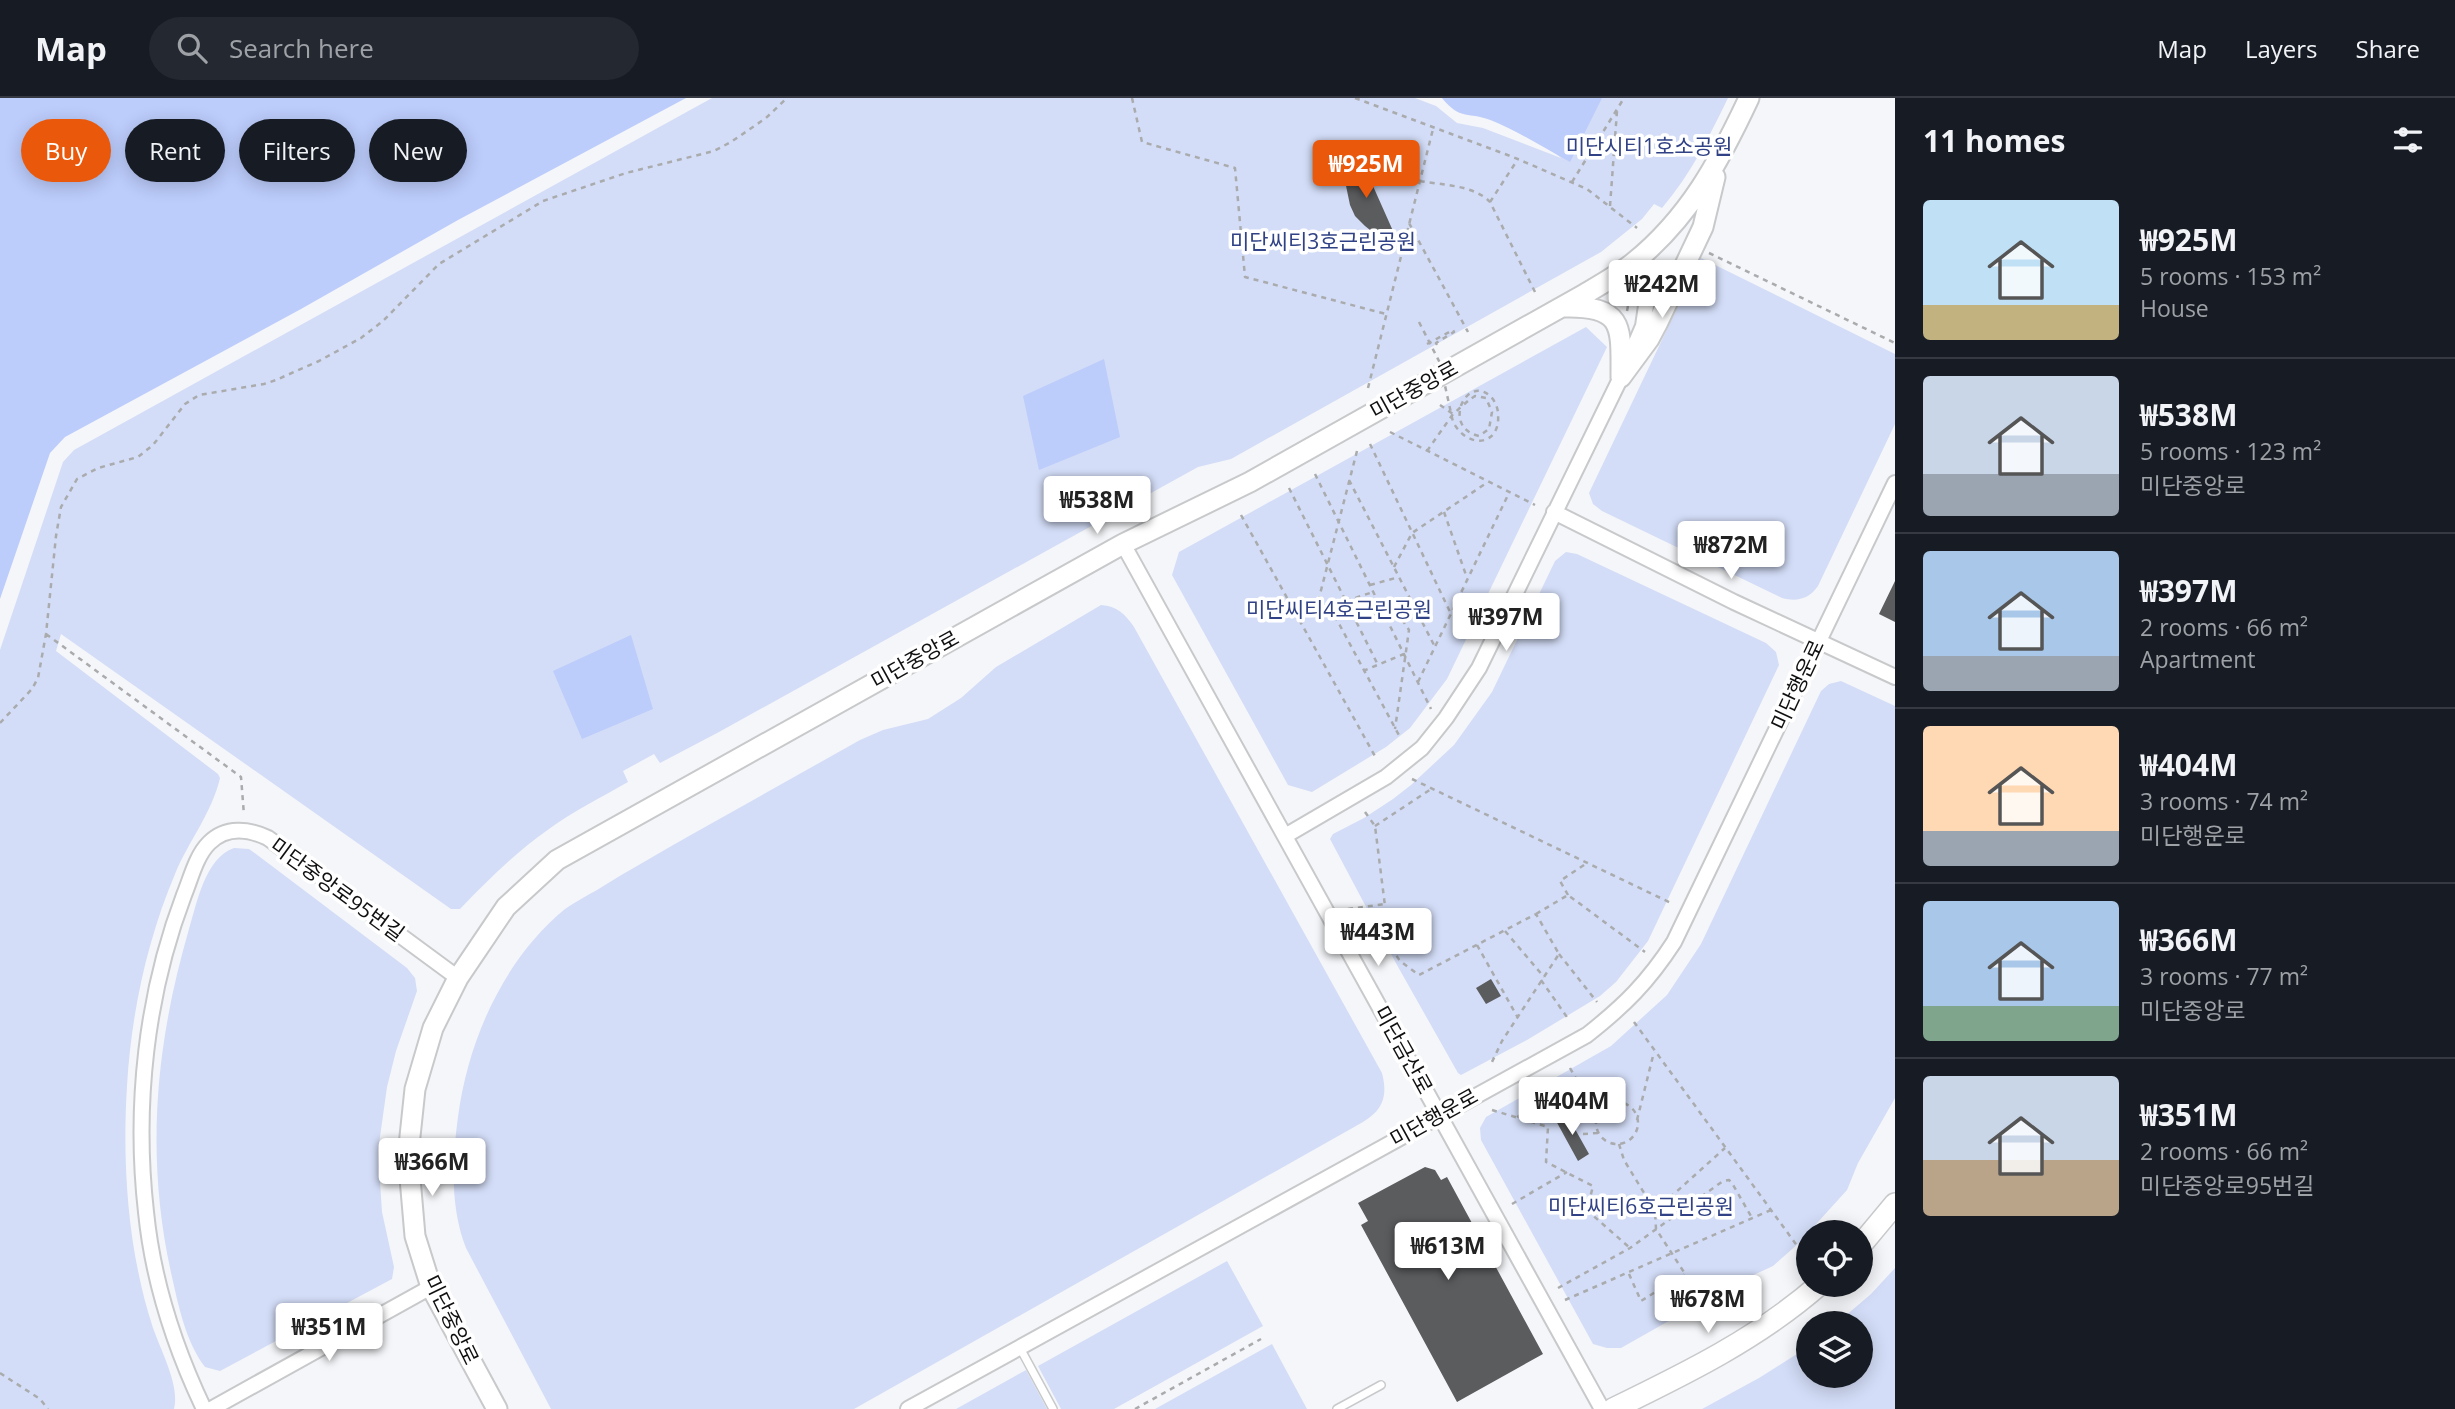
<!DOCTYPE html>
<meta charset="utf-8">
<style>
:root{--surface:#171b24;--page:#242831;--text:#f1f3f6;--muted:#9ea1a6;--line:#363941;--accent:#ea580c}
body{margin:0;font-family:"Open Sans","Noto Sans KR",sans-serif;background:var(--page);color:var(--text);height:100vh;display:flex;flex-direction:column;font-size:26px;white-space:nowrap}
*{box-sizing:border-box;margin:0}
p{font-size:23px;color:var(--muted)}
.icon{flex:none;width:38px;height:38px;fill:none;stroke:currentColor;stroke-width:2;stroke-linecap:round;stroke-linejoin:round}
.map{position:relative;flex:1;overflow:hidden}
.sheet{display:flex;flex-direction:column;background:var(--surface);width:560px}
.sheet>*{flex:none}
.hud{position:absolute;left:21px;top:21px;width:665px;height:63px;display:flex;gap:14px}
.buttons{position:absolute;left:1796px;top:1122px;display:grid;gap:14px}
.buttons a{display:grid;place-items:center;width:77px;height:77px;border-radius:50%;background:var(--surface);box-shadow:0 4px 18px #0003;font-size:35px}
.price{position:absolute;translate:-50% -60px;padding:0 16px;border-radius:7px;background:#fff;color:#222;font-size:23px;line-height:46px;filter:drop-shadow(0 2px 4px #0008)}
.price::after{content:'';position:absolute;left:50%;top:42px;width:21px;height:16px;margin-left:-10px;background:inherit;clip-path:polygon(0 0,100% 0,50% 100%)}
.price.selected{background:var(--accent);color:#fff}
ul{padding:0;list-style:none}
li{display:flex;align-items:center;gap:21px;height:175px;padding:0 28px}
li+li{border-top:2px solid var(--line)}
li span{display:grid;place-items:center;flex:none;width:196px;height:140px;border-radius:7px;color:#555}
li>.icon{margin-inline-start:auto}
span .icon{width:84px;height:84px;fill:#fffc;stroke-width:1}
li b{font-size:30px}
h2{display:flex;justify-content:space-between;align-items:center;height:84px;padding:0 28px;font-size:30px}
.tag{padding:0 24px;border-radius:32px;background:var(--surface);box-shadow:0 4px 18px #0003;font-size:24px;line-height:63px}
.tag.selected{background:var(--accent);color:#fff}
header{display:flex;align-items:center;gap:42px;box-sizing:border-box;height:98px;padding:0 35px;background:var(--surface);border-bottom:2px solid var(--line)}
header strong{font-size:33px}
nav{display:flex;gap:38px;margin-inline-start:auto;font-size:24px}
.search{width:490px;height:63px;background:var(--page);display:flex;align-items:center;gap:18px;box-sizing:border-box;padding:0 24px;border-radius:38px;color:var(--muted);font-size:26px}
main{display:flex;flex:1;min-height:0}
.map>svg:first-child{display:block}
.green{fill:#d3ddf7}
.water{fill:#bcccfb}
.building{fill:#5b5c5e}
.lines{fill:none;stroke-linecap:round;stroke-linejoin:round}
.service-casing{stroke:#c8c9cb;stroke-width:10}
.minor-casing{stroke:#c8c9cb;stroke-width:18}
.tertiary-casing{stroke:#c8c9cb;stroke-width:23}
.secondary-casing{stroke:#c8c9cb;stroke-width:24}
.path{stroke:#aaabad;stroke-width:2.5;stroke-dasharray:5 5;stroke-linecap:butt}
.service{stroke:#fff;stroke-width:7}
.minor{stroke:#fff;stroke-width:14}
.tertiary{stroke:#fff;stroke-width:19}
.secondary{stroke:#fff;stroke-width:21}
.path-bridge{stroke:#aaabad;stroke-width:2.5;stroke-dasharray:5 5;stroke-linecap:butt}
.labels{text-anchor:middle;stroke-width:7;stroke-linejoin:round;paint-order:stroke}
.park-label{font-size:21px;fill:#304285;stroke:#fff}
.street-label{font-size:21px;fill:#101011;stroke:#fff}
</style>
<header>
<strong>Map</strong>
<div class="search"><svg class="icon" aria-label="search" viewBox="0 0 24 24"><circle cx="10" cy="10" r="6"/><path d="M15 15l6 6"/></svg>Search here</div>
<nav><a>Map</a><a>Layers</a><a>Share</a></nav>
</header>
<main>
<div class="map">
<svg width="1895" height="1311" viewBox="0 0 1895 1311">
<rect width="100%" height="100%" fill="#f5f6f9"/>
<path class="green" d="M712 0H1415L1436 8 1457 25 1483 30 1561 60C1550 50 1506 28 1490 22 1466 13 1461 23 1442 0H1728C1709 39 1691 76 1662 110L1654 106 1642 121 1601 154 1231 361 1198 369 1124 410 1120 403 1091 418 1095 426 719 634 660 665 654 656 623 673 628 684C602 699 573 713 549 731 516 754 488 782 460 811H451L61 536 56 553 218 676 220 680C212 715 188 744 175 776 147 842 131 917 127 988 122 1067 128 1154 153 1230 161 1253 180 1288 174 1311H0V552L63 364 74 352Z
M1701 160 1895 256V326L1818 488C1809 501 1797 504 1782 500L1602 413 1593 406 1589 395Z
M1586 229 1607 249 1447 581 1410 630 1386 649 1312 694 1288 687 1172 477 1179 454Z
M1566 454 1577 456 1766 545 1776 554 1779 567 1648 843 1616 884 1600 898 1527 942 1461 977 1458 975 1397 867 1330 741 1333 736 1364 720 1393 701 1411 687 1454 647 1492 594 1555 463Z
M1101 507C1117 508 1125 516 1134 529L1382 975C1388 998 1383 1012 1363 1024L854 1311H551L466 1150C450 1109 452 1062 458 1019 468 942 504 861 565 811 575 804 586 798 597 792 627 773 658 756 689 738 746 706 803 674 860 642L883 632 928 621 961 600 996 569Z
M1841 583 1895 608V1000L1858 1065 1847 1092 1799 1145 1773 1168 1734 1186 1621 1250H1607L1593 1246 1481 1042 1480 1030 1486 1019 1611 948 1667 897 1701 846 1821 593 1829 586Z
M234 750 249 751 256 756 407 870 415 880 417 893 396 953 387 989 378 1053 382 1114 394 1169 392 1181 220 1273 205 1269C186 1244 179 1210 172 1179 145 1060 155 948 189 831 197 805 205 760 234 750Z
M1227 1163 1263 1228 1114 1311H1061L1038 1268Z
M1895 1170V1311H1702L1759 1280 1808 1249V1278H1860V1225H1837L1871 1196Z
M1272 1246 1307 1311H1155Z
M1026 1272 1047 1311H956Z"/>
<path class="water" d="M0 0H686L458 122 301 211 65 339 50 355 0 501Z
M1442 0H1602L1570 64C1544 50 1518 33 1491 22 1467 13 1462 23 1442 0Z
M1104 261 1120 339 1039 372 1023 298Z
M631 537 653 611 582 641 553 573Z"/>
<path class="building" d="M1361 61 1393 133 1384 137 1375 136 1365 128 1355 118 1350 107 1345 83 1348 69 1352 64Z
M1895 483V524L1879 516Z
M1491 881 1501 898 1486 906 1476 890Z
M1566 1015 1589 1056 1578 1063 1555 1021Z
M1425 1069 1435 1072 1441 1082 1447 1079 1543 1256 1457 1304 1361 1127 1368 1123 1358 1105Z"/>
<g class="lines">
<g class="service-casing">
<path id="service" d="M1020 1250 1053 1311
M1337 1311 1381 1287"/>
</g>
<g class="minor-casing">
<path id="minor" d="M1554 414 1734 504 1895 579
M1123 446 1602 1311
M1285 738 1386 679 1422 650 1446 620 1479 570 1621 279 1643 228 1647 201 1646 189 1632 166
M204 1311C174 1248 153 1184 146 1114 134 1008 146 897 184 797 191 780 196 758 209 745 226 728 249 731 268 740L458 880
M211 1311 431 1189
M908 1311 1587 937C1625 907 1648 884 1674 844L1895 385"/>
</g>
<g class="tertiary-casing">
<path id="tertiary" d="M1566 209C1625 208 1621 230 1621 279
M1621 279 1649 241 1658 224 1703 129 1715 79
M497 1311 431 1189 415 1138 408 1057 415 991 433 930 458 880 506 809 557 762 1123 446 1250 384 1583 197C1600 187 1618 177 1633 165 1689 120 1719 64 1749 0"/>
</g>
<g class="secondary-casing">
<path id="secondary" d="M1860 1148 1895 1106
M1613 1311C1685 1276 1759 1240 1820 1186"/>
</g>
<path class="path" d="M1132 0 1142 44 1235 70 1245 179 1386 216
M1355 0 1513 59 1587 91 1637 130
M1420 83C1442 87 1474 87 1490 104L1536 196
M1572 84 1624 0
M1490 104 1518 61
M1610 108 1617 13
M1409 125 1468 234
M1709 155 1895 245
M1627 213 1630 198 1633 199
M1427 246 1453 232 1454 234 1436 245 1439 250
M1368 290 1433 31
M1440 307 1453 316
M1390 334 1535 407
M1370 346 1451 516
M1357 353 1319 500 1323 507 1398 521 1403 523 1409 532 1395 631
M1427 353 1453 316 1469 302
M1315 376 1431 611
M1349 382 1435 549
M1289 390 1378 567
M1444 414 1467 480
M1241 417 1376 660
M1394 469 1412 435 1488 384
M1370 487 1399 479
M1346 503 1373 494
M1330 509 1401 641
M46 536 241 679 244 717
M1363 573 1404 556
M1418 584 1509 395
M0 625 32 591 38 580 46 536 56 438 61 409 77 381 98 370 138 359 153 347 185 306 199 297 264 286 276 282 319 263 361 240 383 223 439 166 543 103 626 75 714 53 731 44 766 20 787 0
M1412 681 1671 805
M1365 714 1375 728 1390 848 1400 863 1419 877 1536 816 1559 856 1502 943 1491 966
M1375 728 1431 691
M1568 797 1560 783 1587 765
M1348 811 1385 806
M1536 816 1568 797 1645 854
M1505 833 1544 879
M1477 847 1518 920
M1559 856 1597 904
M1541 882 1569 922
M1634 924 1798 1149
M1570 970 1597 1018
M1596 1025a21 21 0 1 1 42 0a21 21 0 1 1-42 0Z
M1492 1012 1548 1029 1546 1064 1593 1088 1588 1108 1589 1114 1630 1150
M1517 1019 1579 985
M1637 1022 1654 954
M1583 1036 1598 1035
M1619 1046 1624 1062 1655 1113 1656 1131 1704 1205
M1512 1106 1567 1074
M1655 1113 1725 1050
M1629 1176 1641 1203 1684 1176
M1558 1190 1630 1150 1723 1083 1729 1082 1732 1085 1752 1120
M1565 1202 1771 1112
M0 1275 40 1301 48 1311
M1135 1311 1261 1241"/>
<use href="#service" class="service"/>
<use href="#minor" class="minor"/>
<use href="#tertiary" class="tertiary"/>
<use href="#secondary" class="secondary"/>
<path class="path-bridge" d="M1419 224 1440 265 1453 324C1468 352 1501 348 1498 316 1498 309 1494 301 1489 297 1465 278 1442 330 1479 338L1489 331 1492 314 1486 300 1475 298 1469 302"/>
</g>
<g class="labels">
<g class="park-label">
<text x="1649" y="56">미단시티1호소공원</text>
<text x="1323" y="151">미단씨티3호근린공원</text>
<text x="1339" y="519">미단씨티4호근린공원</text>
<text x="1641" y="1116">미단씨티6호근린공원</text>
</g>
<g class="street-label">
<text transform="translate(1414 292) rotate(-29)" y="7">미단중앙로</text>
<text transform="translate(915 562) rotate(-29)" y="7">미단중앙로</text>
<text transform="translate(1798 587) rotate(-65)" y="7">미단행운로</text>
<text transform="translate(337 792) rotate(36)" y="7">미단중앙로95번길</text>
<text transform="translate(1403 952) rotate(61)" y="7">미단금산로</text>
<text transform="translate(1434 1020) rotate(-29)" y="7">미단행운로</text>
<text transform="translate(451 1222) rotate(64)" y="7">미단중앙로</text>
</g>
</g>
</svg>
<div class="buttons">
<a><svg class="icon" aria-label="locate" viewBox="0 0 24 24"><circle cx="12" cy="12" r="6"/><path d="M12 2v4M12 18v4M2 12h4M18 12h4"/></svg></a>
<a><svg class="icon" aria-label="layers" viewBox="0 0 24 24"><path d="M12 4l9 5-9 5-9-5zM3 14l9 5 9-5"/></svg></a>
</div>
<b class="price selected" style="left:1366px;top:102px">₩925M</b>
<b class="price" style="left:1662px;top:222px">₩242M</b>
<b class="price" style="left:1097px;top:438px">₩538M</b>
<b class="price" style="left:1731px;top:483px">₩872M</b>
<b class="price" style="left:1506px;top:555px">₩397M</b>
<b class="price" style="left:1378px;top:870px">₩443M</b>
<b class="price" style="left:1572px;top:1039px">₩404M</b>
<b class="price" style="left:432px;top:1100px">₩366M</b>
<b class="price" style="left:1448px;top:1184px">₩613M</b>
<b class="price" style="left:1708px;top:1237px">₩678M</b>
<b class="price" style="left:329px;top:1265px">₩351M</b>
<div class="hud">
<a class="tag selected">Buy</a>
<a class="tag">Rent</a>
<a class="tag">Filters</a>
<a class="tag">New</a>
</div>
</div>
<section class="sheet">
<h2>11 homes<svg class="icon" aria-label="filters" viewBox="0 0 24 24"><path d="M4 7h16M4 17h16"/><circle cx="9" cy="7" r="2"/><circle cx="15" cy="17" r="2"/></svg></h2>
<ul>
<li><span style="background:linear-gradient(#bfe0f5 75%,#c2b280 0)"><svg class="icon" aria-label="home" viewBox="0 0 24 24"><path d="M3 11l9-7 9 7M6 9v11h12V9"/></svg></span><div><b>₩925M</b><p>5 rooms · 153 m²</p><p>House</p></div></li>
<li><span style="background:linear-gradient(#c9d6e8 70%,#9aa5b1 0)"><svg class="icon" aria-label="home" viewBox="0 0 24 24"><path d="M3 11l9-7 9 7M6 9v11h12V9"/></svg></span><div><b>₩538M</b><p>5 rooms · 123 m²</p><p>미단중앙로</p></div></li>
<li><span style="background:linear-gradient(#a9c7e8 75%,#9aa5b1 0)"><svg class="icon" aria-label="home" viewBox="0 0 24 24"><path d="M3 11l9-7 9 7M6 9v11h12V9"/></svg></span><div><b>₩397M</b><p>2 rooms · 66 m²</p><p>Apartment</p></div></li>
<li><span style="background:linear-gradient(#ffd9b3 75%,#9aa5b1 0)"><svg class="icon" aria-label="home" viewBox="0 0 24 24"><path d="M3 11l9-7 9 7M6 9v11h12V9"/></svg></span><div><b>₩404M</b><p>3 rooms · 74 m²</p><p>미단행운로</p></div></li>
<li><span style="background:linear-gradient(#a9c7e8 75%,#7fa58c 0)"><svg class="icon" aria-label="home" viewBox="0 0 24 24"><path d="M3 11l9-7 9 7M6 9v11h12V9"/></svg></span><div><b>₩366M</b><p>3 rooms · 77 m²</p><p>미단중앙로</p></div></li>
<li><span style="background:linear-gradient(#c9d6e8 60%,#b9a48a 0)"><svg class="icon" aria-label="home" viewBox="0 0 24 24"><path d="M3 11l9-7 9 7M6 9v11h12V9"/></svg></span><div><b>₩351M</b><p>2 rooms · 66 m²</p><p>미단중앙로95번길</p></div></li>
</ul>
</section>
</main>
